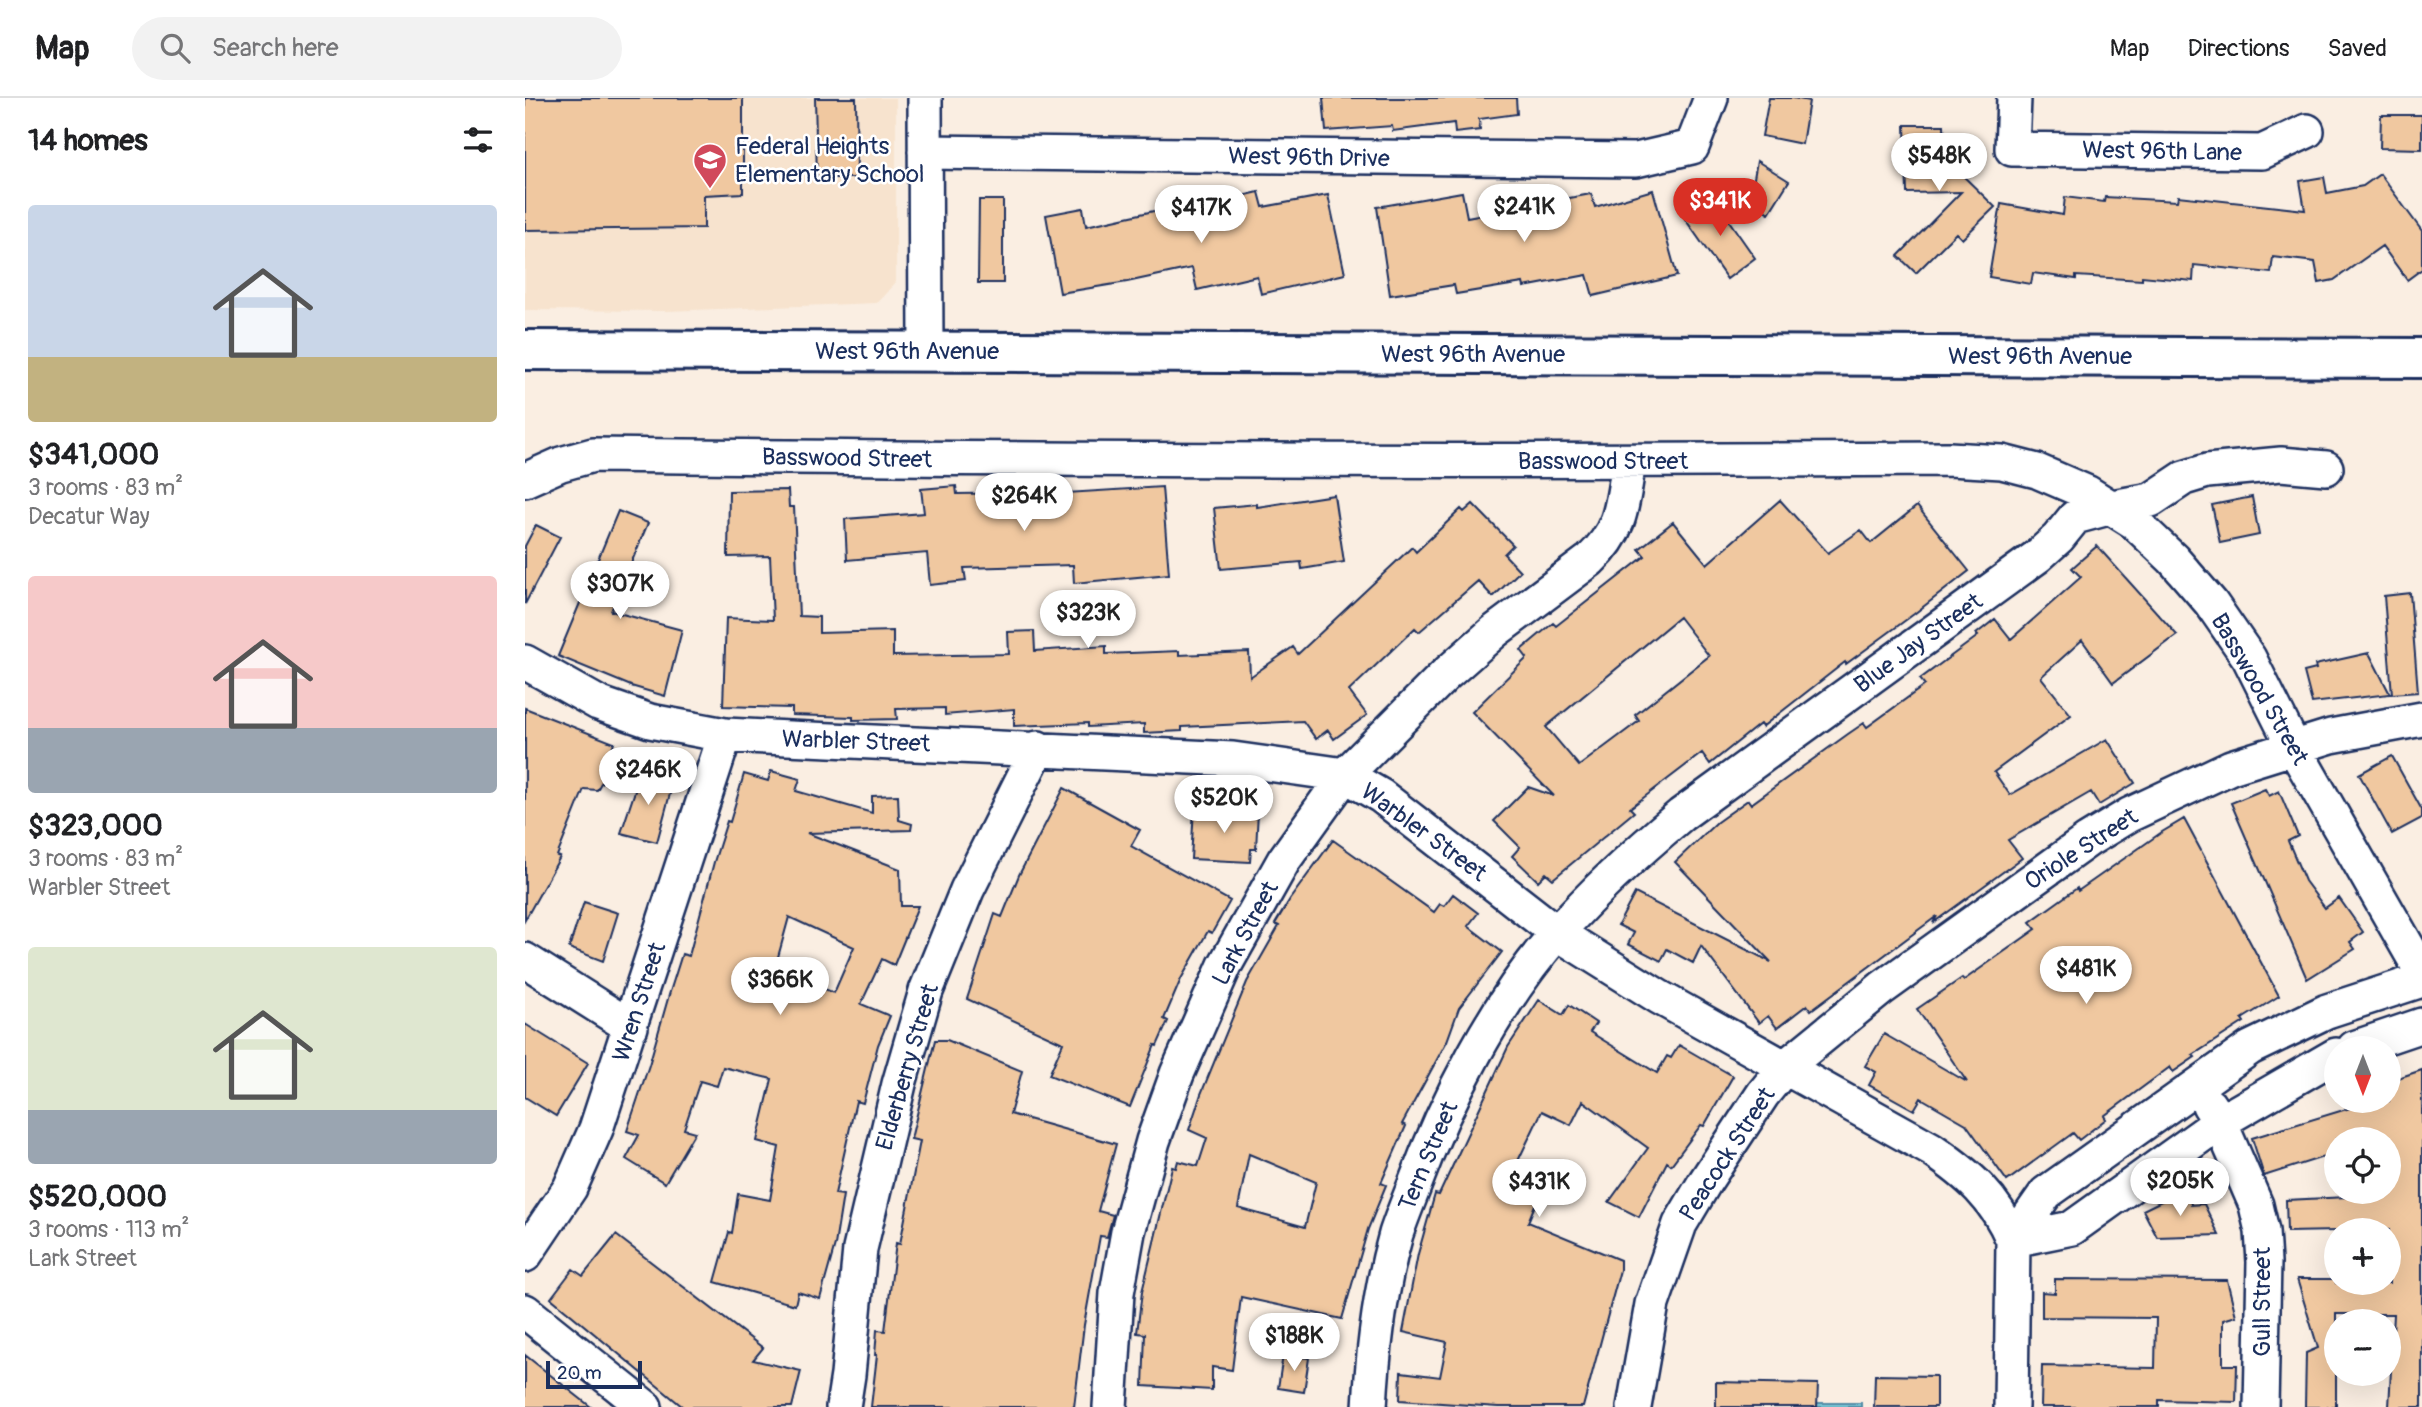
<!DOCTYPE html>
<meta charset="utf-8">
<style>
:root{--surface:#fff;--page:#f2f2f2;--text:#202124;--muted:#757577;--line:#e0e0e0;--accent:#d93025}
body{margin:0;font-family:Pangolin,sans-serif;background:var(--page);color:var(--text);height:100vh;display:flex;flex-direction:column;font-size:26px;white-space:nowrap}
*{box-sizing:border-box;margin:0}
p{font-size:23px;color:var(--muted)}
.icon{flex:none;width:38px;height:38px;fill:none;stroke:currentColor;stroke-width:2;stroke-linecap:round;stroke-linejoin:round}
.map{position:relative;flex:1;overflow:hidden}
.details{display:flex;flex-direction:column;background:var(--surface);width:525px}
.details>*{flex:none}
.needle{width:46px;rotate:180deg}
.controls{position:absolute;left:1799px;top:938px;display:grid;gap:14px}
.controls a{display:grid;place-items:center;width:77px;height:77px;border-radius:50%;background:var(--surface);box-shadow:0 7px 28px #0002;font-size:35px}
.scale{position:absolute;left:21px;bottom:18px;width:96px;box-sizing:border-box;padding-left:7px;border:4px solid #1b2f5e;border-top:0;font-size:19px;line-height:24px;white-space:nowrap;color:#1b2f5e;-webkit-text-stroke:5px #fff;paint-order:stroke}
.price{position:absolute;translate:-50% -60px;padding:0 16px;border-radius:24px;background:#fff;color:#222;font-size:23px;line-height:46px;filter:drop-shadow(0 2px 4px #0008)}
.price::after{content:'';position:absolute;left:50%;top:42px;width:21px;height:16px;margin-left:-10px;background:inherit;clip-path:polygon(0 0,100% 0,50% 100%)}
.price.active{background:var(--accent);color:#fff}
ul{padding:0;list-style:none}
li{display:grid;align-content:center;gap:14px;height:371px;padding:0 28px}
li span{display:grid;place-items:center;height:217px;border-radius:7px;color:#555}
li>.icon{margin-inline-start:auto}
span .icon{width:126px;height:126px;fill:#fffc;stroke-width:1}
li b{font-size:30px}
h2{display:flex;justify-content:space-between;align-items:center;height:84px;padding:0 28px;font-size:30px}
header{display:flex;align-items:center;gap:42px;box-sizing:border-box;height:98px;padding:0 35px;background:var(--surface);border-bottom:2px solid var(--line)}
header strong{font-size:33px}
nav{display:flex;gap:38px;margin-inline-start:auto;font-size:24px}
.search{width:490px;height:63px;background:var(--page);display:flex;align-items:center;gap:18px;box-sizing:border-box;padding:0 24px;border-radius:38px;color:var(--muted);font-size:26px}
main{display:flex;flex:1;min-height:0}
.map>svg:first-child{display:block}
.built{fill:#f7e3ce}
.water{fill:#79c8d6;stroke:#538ba6;stroke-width:2}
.building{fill:#f0c8a0;stroke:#1b2f5e;stroke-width:2;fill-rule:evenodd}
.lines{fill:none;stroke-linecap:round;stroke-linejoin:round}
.minor-casing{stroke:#1b2f5e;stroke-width:38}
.tertiary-casing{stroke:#1b2f5e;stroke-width:44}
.minor{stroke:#fff;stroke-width:33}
.tertiary{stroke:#fff;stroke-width:38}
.labels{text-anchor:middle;stroke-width:5;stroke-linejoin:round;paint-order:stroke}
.poi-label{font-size:24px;fill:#1b2f5e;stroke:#fff;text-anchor:start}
.street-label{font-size:24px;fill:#1b2f5e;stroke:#fff}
</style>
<header>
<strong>Map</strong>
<div class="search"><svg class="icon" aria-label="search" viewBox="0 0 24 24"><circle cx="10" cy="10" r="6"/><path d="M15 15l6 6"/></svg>Search here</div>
<nav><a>Map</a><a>Directions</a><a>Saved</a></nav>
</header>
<main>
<section class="details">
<h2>14 homes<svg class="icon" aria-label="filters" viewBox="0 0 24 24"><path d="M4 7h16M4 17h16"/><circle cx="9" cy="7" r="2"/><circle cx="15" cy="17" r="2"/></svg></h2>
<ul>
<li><span style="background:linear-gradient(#c9d6e8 70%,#c2b280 0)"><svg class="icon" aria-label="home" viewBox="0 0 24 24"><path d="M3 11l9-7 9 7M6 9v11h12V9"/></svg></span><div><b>$341,000</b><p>3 rooms · 83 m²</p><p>Decatur Way</p></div></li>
<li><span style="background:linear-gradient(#f6c9c9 70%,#9aa5b1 0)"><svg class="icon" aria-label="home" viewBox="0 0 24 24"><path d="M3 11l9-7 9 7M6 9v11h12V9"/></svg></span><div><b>$323,000</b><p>3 rooms · 83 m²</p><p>Warbler Street</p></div></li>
<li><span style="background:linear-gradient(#dfe7d0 75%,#9aa5b1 0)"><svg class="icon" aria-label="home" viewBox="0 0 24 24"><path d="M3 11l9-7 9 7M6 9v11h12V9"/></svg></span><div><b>$520,000</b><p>3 rooms · 113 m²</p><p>Lark Street</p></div></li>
</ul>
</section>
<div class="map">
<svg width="1897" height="1309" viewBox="0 0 1897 1309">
<rect width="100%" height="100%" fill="#faeee2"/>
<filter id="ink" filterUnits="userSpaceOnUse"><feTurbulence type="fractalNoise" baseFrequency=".0143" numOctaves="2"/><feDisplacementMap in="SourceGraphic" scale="14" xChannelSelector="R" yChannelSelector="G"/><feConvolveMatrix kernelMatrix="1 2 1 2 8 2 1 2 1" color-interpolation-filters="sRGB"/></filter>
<g filter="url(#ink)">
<path class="built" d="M0 0H371V184L352 205 141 213 0 212Z"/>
<path class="water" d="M1278 1305H1336V1309H1278Z"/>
<path class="building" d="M0 0H218V95L179 97V130L0 132Z
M290 0H331L332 80H292Z
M798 0H991L992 16 954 21 955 32 930 35 929 25 868 33 867 28 801 33Z
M1244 0H1268L1284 3 1277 46 1237 38Z
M1856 17H1897V51L1855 50Z
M1380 27H1419L1420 60H1429V69L1470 109 1437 141 1431 135 1391 175 1373 158 1436 94 1382 95Z
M1232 63 1264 83 1244 115 1225 103Z
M1855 76 1897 133V171L1882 182 1857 148 1809 182 1794 185 1790 164 1748 159 1746 175 1669 167 1668 183 1617 178V182L1551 178V181L1508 175 1506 186 1464 179 1476 106 1538 117 1540 99 1579 104 1580 99 1652 103 1653 98 1780 112 1775 83 1799 79 1802 95 1838 88Z
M1128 92 1152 178 1068 198 1062 177 999 189 998 185 931 196 929 187 865 197 852 109 937 94 942 119 1066 96 1070 109Z
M734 94 738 109 803 97 820 176 736 196 732 178 672 192 667 170 602 184 535 195 521 117 558 110 561 128 674 103 675 108Z
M1188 100 1230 160 1202 181 1160 121Z
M454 102H478V185H453Z
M431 388 432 396 510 395V397L637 389 644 476 549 485 548 467 439 470 441 483 405 487 402 455 322 462 320 421 399 415 396 391Z
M263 392 264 409H269L274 518 294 519V535L368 533V558L484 556 483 534 509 533 510 553 581 548V556L654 553V557L724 554 725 579 768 549 773 556 887 449 891 454 936 411 939 414 948 406 988 447 979 456 995 473 968 499 953 483 894 534 890 530 824 593 842 617 809 641 803 632 791 641 778 623 657 629V633L619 635V626L563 629V625L489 628V611L420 617V610L371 611 372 621 328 622V619L267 617V610L198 608 201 520 248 522 245 458 203 459 204 393Z
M809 397 819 464 777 471 776 464 696 471 689 410 732 406V409Z
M1727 399 1734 437 1695 445 1687 407Z
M1255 402 1303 455 1336 432 1346 445 1392 408 1444 473 1389 516 1321 566 1320 564 1237 629 1235 626 1185 666 1177 655 1105 710 1109 714 1028 781 1021 775 1013 783 987 758 995 749 969 723 1003 689 1029 698 947 614 1002 560 996 552 1028 525 1031 528 1120 458 1114 451 1148 424 1182 466ZM1154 519 1184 558 1110 617 1114 623 1054 668 1021 629Z
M93 413 123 425 86 513 157 532 140 598 106 588 33 558Z
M11 427 35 439 0 506V448Z
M1572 448 1652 537 1588 585 1557 542 1516 579 1546 617 1469 674 1485 697 1582 641 1610 685 1574 707 1566 694 1483 742 1497 760 1408 825 1412 818 1286 912 1282 907 1252 930 1243 918 1234 925 1176 848 1168 865 1142 851 1136 863 1103 846 1109 835 1093 827 1110 795 1246 864 1150 764 1192 724 1223 702 1226 706 1323 636 1339 625 1342 629 1400 587 1395 581 1453 538 1451 536 1470 521 1486 541 1556 479 1547 470Z
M1885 495 1893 594 1867 596 1859 498Z
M1844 555 1865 596 1787 605 1779 574 1791 571 1790 567Z
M0 610 89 645 82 662 88 664 72 692 59 691 32 758 35 759 0 822Z
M1867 658 1897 712V720L1867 736 1834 676Z
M117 672 149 681 132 744 96 735Z
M246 673 275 681 271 693 347 715V698L373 697 374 722 387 726 386 732 282 735 375 771 376 808H393L369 867 357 861 336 906 365 918 353 947 338 1005 331 1003 310 1096 318 1097 310 1147 295 1201 273 1194 270 1207 190 1184 204 1134 207 1135 213 1096 245 1102 254 1049 232 1043 247 981 198 969 192 988 175 983 159 1031 170 1034 140 1085 101 1061 114 1037 102 1033 124 967 144 897 157 856 164 858 189 764 202 723 205 724 219 676 243 683ZM264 819 329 849 309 895 250 870Z
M539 690 615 732 606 748 705 803 687 835 683 833 656 881 639 921 643 923 632 948 630 947 605 1009 524 977 538 945 442 901 470 816 477 819 494 777Z
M1740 691 1744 698 1754 693 1773 738 1763 743 1780 783 1800 810 1814 800 1838 834 1825 844 1830 851 1782 881 1706 705Z
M669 710 733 713 731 751H726L725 764 666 761Z
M1659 721 1754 898 1717 921 1719 924 1668 957 1670 959 1648 974 1645 969 1579 1018 1581 1021 1554 1042 1548 1035 1482 1083 1441 1026 1396 1000 1389 1012 1344 987 1351 974 1340 968 1359 936 1442 984 1392 911 1437 880 1439 882 1511 831 1505 824 1552 790 1553 793 1637 734Z
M808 742 909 814 915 806 919 808 928 796 953 815 943 828 977 854 934 910 922 943 877 1026 881 1028 856 1085 861 1087 843 1131 817 1221 716 1199 707 1272 687 1269V1292L618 1288 620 1236 612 1235 617 1194 647 1069 651 1070 653 1063 673 1068 682 1040 664 1032 676 996 722 884 754 828 750 826 765 801ZM724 1056 791 1084 780 1129 713 1110Z
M59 804 93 815 78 863 44 850Z
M1014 902 1038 917 1044 907 1071 925 1065 934 1132 975 1142 958 1146 960 1154 947 1208 978 1179 1028 1176 1027 1146 1067 1142 1064 1114 1119 1084 1104 1123 1050 1058 1003 1046 1027 1017 1013 993 1063 1023 1075 1003 1124 1095 1162V1172L1058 1309H973L875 1302 876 1274 915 1279 922 1244 878 1234 893 1156 910 1096 914 1097 983 949Z
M0 926 63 965 31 1018 0 999Z
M410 942H422L497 973 485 1016 591 1046 573 1113 588 1117 582 1139 575 1138 559 1227 549 1309H346L352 1257H350L352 1232 360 1233 371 1145 375 1146 395 1043 386 1041Z
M1897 972V1309H1864L1869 1216H1811V1309H1780L1781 1255 1793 1250 1772 1181H1811V1185H1864V1132L1762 1134 1761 1102 1864 1097V1041H1811V1055L1739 1078 1727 1040 1848 1003H1864V983Z
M1663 1090 1666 1107 1679 1106 1694 1137 1632 1139 1618 1112Z
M91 1137 238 1250 228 1262 276 1273 267 1309H158L26 1200 48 1171 58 1178Z
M1530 1181 1702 1182 1711 1218 1698 1222V1267H1712L1711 1304 1634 1302V1309H1516L1517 1268 1630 1270 1631 1220 1517 1219V1194L1530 1195Z
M0 1257 66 1309H0Z
M758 1257 784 1260 779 1294 753 1290Z
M1350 1277 1411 1278V1309H1349Z
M1191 1284 1293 1286 1292 1309H1191Z"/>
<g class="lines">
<g class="minor-casing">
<path id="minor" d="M400 0 401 253
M1489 0 1487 51 1737 54 1782 33
M400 54 1111 62 1167 49 1186 0
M0 382 36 366 68 357C520 362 972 364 1424 361L1477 364 1512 373 1563 395 1609 424 1648 461 1686 505 1724 560 1769 650 1897 874
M0 564 73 605 125 623 200 637 708 661 820 677 856 698 1032 835 1134 899 1406 1051C1444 1077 1470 1099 1488 1142L1486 1309
M0 862 106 929
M1829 950 1897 927
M1684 1007 1695 1024 1731 1107 1737 1133 1739 1164 1736 1309
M1488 1142 1521 1095 1725 950 1802 913 1897 882
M1488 1142 1547 1130 1695 1024 1811 957
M0 1157 45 1090 71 1031 200 637
M0 1213 120 1309
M318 1309 323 1277 335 1151 374 986 401 893 442 792 513 650
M585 1309 592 1195 603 1134 628 1043 652 976 700 867 759 762 820 677 920 577 970 533 1065 462C1098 431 1097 406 1104 363
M845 1309C848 1251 855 1192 871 1136 876 1121 882 1106 888 1091 920 1004 971 904 1033 834 1070 792 1113 753 1156 717L1513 458 1533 440 1550 419 1587 409 1626 402 1659 380 1682 373 1756 366 1801 370
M1109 1309 1127 1206 1155 1126 1180 1084 1238 996 1260 969 1357 890 1563 742 1604 717 1706 669 1806 638 1897 621"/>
</g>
<g class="tertiary-casing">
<path id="tertiary" d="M0 252 1897 260"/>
</g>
<use href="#minor" class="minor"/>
<use href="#tertiary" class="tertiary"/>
</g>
</g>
<defs>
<g id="school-pin" transform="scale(1.75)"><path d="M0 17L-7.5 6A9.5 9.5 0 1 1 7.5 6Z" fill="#d1495b" stroke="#fff"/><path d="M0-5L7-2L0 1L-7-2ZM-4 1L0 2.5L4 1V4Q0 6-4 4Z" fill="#fff"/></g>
</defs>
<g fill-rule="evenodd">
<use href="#school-pin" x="185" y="62"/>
</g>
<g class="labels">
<g class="poi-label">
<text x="210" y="56">Federal Heights<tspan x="210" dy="28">Elementary School</tspan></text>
</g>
<g class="street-label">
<text transform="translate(1637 53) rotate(1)" y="8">West 96th Lane</text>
<text transform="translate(784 59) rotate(1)" y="8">West 96th Drive</text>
<text x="382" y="261">West 96th Avenue</text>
<text x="948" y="264">West 96th Avenue</text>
<text x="1515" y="266">West 96th Avenue</text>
<text transform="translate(322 360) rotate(1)" y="8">Basswood Street</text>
<text x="1078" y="371">Basswood Street</text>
<text transform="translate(1393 545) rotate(-36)" y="8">Blue Jay Street</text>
<text transform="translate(1735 591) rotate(60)" y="8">Basswood Street</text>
<text transform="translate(331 643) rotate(2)" y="8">Warbler Street</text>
<text transform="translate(899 734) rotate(36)" y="8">Warbler Street</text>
<text transform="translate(1556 751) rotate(-33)" y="8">Oriole Street</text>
<text transform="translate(720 835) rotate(-62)" y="8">Lark Street</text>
<text transform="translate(114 904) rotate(-72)" y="8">Wren Street</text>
<text transform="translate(382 969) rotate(-74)" y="8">Elderberry Street</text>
<text transform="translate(1202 1056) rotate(-57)" y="8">Peacock Street</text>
<text transform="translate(903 1058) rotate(-67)" y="8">Tern Street</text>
<text transform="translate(1737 1204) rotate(-90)" y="8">Gull Street</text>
</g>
</g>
</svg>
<div class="controls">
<a><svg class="needle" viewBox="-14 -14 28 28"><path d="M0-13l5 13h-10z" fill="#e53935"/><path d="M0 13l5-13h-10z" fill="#757577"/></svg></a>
<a><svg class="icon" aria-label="locate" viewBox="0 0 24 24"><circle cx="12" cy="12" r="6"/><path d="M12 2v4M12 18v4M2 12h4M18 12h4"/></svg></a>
<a>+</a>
<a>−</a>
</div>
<div class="scale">20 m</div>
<b class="price" style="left:1414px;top:95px">$548K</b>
<b class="price active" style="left:1195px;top:140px">$341K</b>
<b class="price" style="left:999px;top:146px">$241K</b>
<b class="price" style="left:676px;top:147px">$417K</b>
<b class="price" style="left:499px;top:435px">$264K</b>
<b class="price" style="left:95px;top:523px">$307K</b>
<b class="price" style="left:563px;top:552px">$323K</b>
<b class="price" style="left:123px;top:709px">$246K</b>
<b class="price" style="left:699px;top:737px">$520K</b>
<b class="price" style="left:1561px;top:908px">$481K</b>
<b class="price" style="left:255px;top:919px">$366K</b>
<b class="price" style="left:1655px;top:1120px">$205K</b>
<b class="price" style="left:1014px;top:1121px">$431K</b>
<b class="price" style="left:769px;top:1275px">$188K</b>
</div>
</main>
